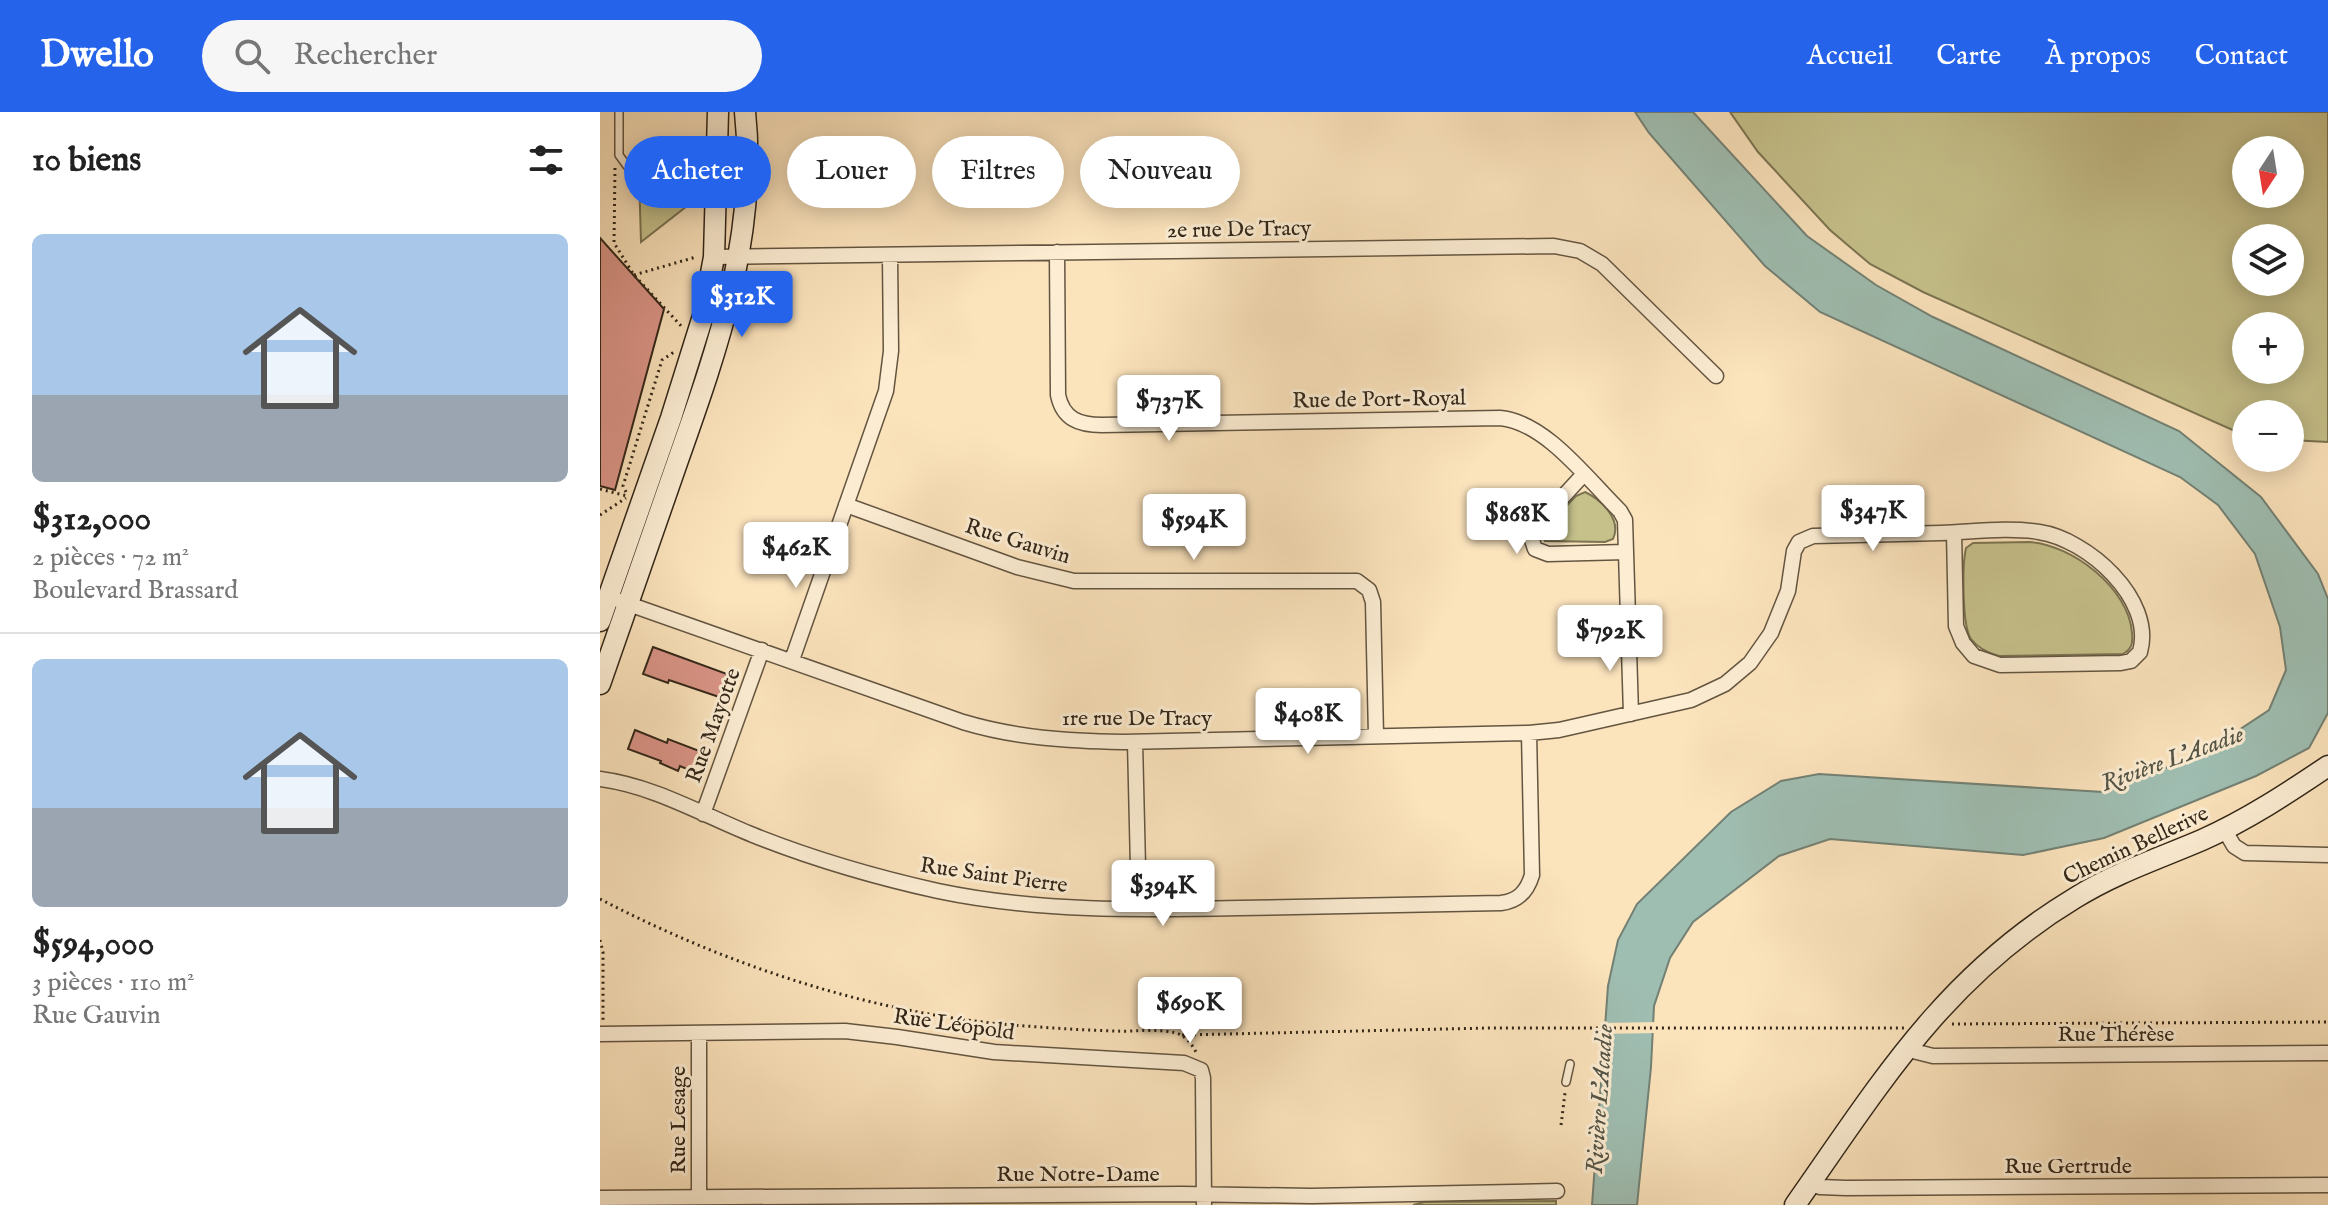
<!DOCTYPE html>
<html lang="fr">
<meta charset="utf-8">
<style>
:root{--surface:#fff;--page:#f6f6f6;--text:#222;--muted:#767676;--line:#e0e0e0;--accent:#2563eb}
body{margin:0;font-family:"IM FELL English",serif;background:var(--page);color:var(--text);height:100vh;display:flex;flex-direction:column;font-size:30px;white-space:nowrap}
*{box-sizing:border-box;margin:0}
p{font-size:26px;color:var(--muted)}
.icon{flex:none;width:44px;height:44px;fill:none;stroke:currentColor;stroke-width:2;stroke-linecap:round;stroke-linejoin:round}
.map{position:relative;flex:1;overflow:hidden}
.side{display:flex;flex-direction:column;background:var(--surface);width:600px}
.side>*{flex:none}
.guide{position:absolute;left:24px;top:24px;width:760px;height:72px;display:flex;gap:16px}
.needle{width:52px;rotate:192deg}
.tools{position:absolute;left:1632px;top:24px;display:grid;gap:16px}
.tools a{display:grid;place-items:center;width:72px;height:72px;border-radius:50%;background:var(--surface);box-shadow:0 4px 20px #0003;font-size:40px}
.price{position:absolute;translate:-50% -68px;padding:0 18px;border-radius:8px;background:#fff;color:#222;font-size:26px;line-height:52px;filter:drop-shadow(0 2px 4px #0008)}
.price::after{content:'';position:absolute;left:50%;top:48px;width:24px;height:18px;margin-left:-12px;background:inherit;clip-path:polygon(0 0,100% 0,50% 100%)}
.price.on{background:var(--accent);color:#fff}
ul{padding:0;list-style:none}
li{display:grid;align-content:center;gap:16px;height:424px;padding:0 32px}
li+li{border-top:2px solid var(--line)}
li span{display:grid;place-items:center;height:248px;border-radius:12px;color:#555}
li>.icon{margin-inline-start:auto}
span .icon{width:144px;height:144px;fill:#fffc;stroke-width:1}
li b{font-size:34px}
h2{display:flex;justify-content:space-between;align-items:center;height:96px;padding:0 32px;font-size:34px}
.tag{padding:0 28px;border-radius:36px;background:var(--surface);box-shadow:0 4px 20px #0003;font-size:28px;line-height:72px}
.tag.on{background:var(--accent);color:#fff}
header{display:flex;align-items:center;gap:48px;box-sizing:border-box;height:112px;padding:0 40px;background:var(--accent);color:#fff}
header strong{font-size:38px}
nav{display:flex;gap:44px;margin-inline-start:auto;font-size:28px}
.search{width:560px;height:72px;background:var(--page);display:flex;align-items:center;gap:20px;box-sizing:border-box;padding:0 28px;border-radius:44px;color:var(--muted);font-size:30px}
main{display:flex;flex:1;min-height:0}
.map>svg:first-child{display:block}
.green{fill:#c6c18b;stroke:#7c7452;stroke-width:2;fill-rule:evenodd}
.water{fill:#9fbeb2;stroke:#738174;stroke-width:2}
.pier{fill:#fbe3bc}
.building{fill:#da9487;stroke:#322618;stroke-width:2}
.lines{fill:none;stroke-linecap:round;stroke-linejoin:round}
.lane-casing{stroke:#645541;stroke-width:10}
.street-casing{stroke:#645541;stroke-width:17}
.secondary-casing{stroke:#322618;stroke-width:23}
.path{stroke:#322618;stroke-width:3;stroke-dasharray:2 4;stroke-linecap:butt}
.lane{stroke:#fcedd3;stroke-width:7}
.street{stroke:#fcedd3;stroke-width:14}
.secondary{stroke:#fcedd3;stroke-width:20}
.labels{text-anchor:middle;stroke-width:6;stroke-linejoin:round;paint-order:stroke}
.street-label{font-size:22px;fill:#322618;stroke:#fcedd3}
.water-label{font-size:24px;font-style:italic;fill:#535446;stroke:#fcedd3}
</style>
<header>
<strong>Dwello</strong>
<div class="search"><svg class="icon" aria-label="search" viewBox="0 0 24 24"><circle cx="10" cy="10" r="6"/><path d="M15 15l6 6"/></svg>Rechercher</div>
<nav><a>Accueil</a><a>Carte</a><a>À propos</a><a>Contact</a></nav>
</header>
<main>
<section class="side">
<h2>10 biens<svg class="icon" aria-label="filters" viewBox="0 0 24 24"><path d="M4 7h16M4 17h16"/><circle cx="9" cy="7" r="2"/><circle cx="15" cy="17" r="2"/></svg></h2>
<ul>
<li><span style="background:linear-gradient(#a9c7e8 65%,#9aa5b1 0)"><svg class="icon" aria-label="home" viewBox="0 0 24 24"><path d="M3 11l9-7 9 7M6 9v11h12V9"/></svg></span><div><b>$312,000</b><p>2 pièces · 72 m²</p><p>Boulevard Brassard</p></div></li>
<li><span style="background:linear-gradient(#a9c7e8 60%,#9aa5b1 0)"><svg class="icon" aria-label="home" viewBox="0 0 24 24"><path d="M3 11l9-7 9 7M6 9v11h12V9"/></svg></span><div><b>$594,000</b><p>3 pièces · 110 m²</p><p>Rue Gauvin</p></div></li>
</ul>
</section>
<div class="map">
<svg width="1728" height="1093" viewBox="0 0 1728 1093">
<rect width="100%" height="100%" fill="#fbe3bc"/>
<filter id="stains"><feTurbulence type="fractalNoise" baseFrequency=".0025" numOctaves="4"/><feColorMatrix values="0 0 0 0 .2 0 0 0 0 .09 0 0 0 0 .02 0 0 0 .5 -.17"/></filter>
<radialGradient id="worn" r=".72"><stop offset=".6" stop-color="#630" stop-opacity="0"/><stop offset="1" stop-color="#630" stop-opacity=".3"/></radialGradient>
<path class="green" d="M1130 0H1728V330L1690 328V302H1646V324L1323 180 1270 152 1230 118 1158 40ZM1646 38H1690V82H1646ZM1646 126H1690V170H1646ZM1690 214V258H1646V214Z
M39 63 95 72 96 87 41 130Z
M985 380C1002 388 1022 408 1013 427L1005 430 945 429 941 422 943 418 976 384Z
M1430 430C1472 433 1529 476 1532 521 1533 531 1532 537 1523 542L1399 544C1388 541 1378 536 1371 527 1362 514 1362 453 1366 436L1373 431Z
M956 1089V1093H813L824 1090Z"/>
<path class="water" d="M1035 0H1093L1207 124 1276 173 1333 205 1579 319 1661 385 1718 462 1728 487V601L1709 636 1656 664 1504 726 1423 743 1230 727 1179 744 1093 810 1070 846 1054 894 1051 955 1037 1093H992L1008 874 1018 828 1037 792 1131 700 1181 669 1219 662 1503 680 1604 641 1669 598 1686 558 1680 515 1655 442 1618 393 1580 365 1220 200 1165 154 1049 21Z"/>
<path class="pier" d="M1057 910V921L1000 922 1001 911Z"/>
<path class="building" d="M0 126 64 197 15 378 0 374Z
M53 535 127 562 119 585 69 568 68 571 43 562Z
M35 618 67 631 68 627 102 640 94 660 80 654 78 659 60 651 61 649 28 637Z"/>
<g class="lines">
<g class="lane-casing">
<path id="lane" d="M19 0V43L27 54 115 62
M966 970 970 952"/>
</g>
<g class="street-casing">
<path id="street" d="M457 140 458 283C463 307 479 313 502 313L900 306C946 310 989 369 1020 399L1025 408 1031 602
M114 145 954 134 980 139 1002 152 1116 264
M983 363 935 415 931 425 935 437 948 442 1026 440
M246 393 417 455 474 469H757L769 478 773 490 776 624
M20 489 363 610C416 626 468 629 523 630L929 621 959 618 1091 588 1125 572 1150 551 1171 521 1188 479 1194 439 1199 430 1213 424 1341 421C1372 420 1408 415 1439 420 1487 427 1555 487 1540 540L1531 549 1521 551 1400 553 1374 544 1363 531 1356 514 1354 421
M192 548 286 279 291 239 290 144
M535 630 539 797
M0 667C54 674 103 703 153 723 213 747 275 765 338 779 438 800 539 798 640 796 727 794 814 793 901 791 918 789 927 780 932 763L929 621
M103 702 162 538
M1624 717 1634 734 1645 741 1728 743
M0 922 245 919 297 925 394 940 584 951 601 958 603 966 604 1093
M99 922V1093
M1305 937 1333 944 1728 941
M1210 1071 1220 1075 1246 1076 1728 1073
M0 1086 582 1082 711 1084 957 1079"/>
</g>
<g class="secondary-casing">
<path id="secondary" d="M0 509 71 306 103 204 114 145 118 0
M0 572C26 497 52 423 78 348 118 235 158 122 145 0
M1195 1093C1280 972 1344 865 1475 786 1515 761 1560 746 1602 728 1647 708 1688 681 1728 654"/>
</g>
<path class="path" d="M15 56 14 131 34 163 83 216
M34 163 96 145
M0 377 27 384
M26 380 23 374 62 248 74 240
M0 403 26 386
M0 787C123 851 261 898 400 912 438 915 476 918 515 919 534 920 558 916 576 921 586 924 592 932 597 942
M0 828 3 840V910
M1352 912 1728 910
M582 923 889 916H1304
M961 1013 965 981"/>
<use href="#lane" class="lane"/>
<use href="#street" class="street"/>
<use href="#secondary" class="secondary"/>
</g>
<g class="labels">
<g class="street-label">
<text transform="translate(639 116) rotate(-1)" y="8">2e rue De Tracy</text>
<text transform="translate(779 286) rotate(-1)" y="8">Rue de Port-Royal</text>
<text transform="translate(418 428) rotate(17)" y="8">Rue Gauvin</text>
<text x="537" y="613">1re rue De Tracy</text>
<text transform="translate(112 613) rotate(-70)" y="8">Rue Mayotte</text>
<text transform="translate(1535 732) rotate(-25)" y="8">Chemin Bellerive</text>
<text transform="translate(394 762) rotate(8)" y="8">Rue Saint Pierre</text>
<text transform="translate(354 911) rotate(8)" y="8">Rue Léopold</text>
<text x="1516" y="929">Rue Thérèse</text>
<text transform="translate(77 1008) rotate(-90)" y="8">Rue Lesage</text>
<text x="1468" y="1061">Rue Gertrude</text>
<text x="478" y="1069">Rue Notre-Dame</text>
</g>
<g class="water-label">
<text transform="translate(1572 646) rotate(-20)" y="8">Rivière L'Acadie</text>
<text transform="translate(999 987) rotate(-86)" y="8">Rivière L'Acadie</text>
</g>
</g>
<rect width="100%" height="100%" filter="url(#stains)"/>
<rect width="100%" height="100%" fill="url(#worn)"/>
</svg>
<div class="tools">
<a><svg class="needle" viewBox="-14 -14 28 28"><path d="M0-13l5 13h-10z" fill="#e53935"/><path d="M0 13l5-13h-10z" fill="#767676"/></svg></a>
<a><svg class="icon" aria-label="layers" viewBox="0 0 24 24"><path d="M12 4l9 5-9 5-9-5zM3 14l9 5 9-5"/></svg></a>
<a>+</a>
<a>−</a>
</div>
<b class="price on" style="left:142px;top:227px">$312K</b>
<b class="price" style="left:569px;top:331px">$737K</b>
<b class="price" style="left:1273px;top:441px">$347K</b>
<b class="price" style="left:917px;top:444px">$868K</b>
<b class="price" style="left:594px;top:450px">$594K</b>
<b class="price" style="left:196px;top:478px">$462K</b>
<b class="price" style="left:1010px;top:561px">$792K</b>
<b class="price" style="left:708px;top:644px">$408K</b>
<b class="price" style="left:563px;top:816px">$394K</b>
<b class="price" style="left:590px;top:933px">$690K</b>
<div class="guide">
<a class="tag on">Acheter</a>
<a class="tag">Louer</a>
<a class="tag">Filtres</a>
<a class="tag">Nouveau</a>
</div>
</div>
</main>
